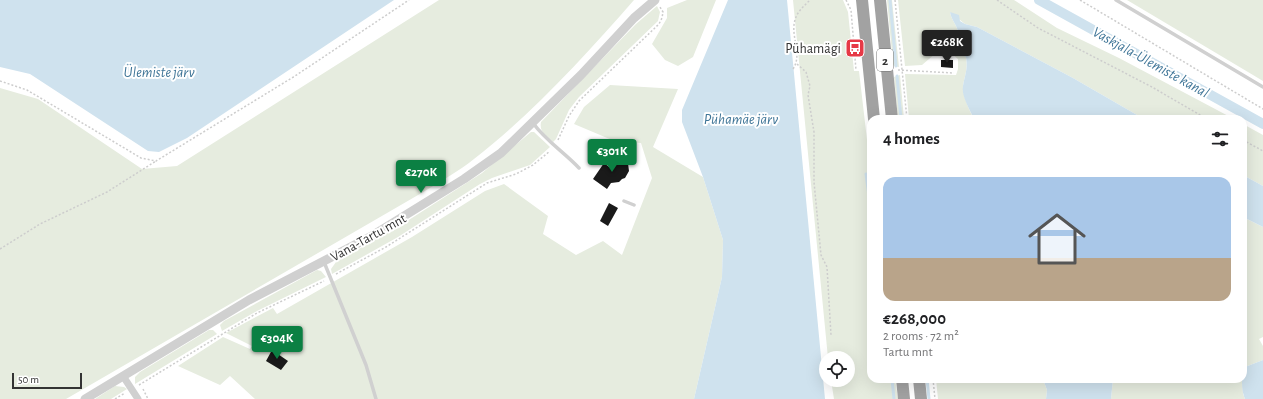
<!DOCTYPE html>
<meta charset="utf-8">
<style>
:root{--surface:#fff;--page:#f6f6f6;--text:#202124;--muted:#757577;--accent:#0b8043}
body{margin:0;font-family:"Alegreya Sans",sans-serif;background:var(--page);color:var(--text);height:100vh;display:flex;flex-direction:column;font-size:15px;white-space:nowrap}
*{box-sizing:border-box;margin:0}
p{font-size:13px;color:var(--muted)}
.icon{flex:none;width:22px;height:22px;fill:none;stroke:currentColor;stroke-width:2;stroke-linecap:round;stroke-linejoin:round}
.map{position:relative;flex:1;overflow:hidden}
.panel{position:absolute;left:867px;top:115px;width:380px;height:268px;display:flex;flex-direction:column;background:var(--surface);border-radius:12px;box-shadow:0 4px 16px #0002}
.panel>*{flex:none}
.fabs{position:absolute;left:819px;top:351px;display:grid;gap:8px}
.fabs a{display:grid;place-items:center;width:36px;height:36px;border-radius:50%;background:var(--surface);box-shadow:0 4px 16px #0002;font-size:20px}
.scale{position:absolute;left:12px;bottom:10px;width:70px;box-sizing:border-box;padding-left:4px;border:2px solid #333;border-top:0;font-size:11px;line-height:14px;white-space:nowrap;color:#333;-webkit-text-stroke:3px #fff;paint-order:stroke}
.price{position:absolute;translate:-50% -34px;padding:0 9px;border-radius:4px;background:var(--accent);color:#fff;font-size:13px;line-height:26px;filter:drop-shadow(0 1px 2px #0008)}
.price::after{content:'';position:absolute;left:50%;top:24px;width:12px;height:9px;margin-left:-6px;background:inherit;clip-path:polygon(0 0,100% 0,50% 100%)}
.price.on{background:#222;color:#fff}
ul{padding:0;list-style:none}
li{display:grid;align-content:center;gap:8px;height:212px;padding:0 16px}
li span{display:grid;place-items:center;height:124px;border-radius:12px;color:#555}
li>.icon{margin-inline-start:auto}
span .icon{width:72px;height:72px;fill:#fffc;stroke-width:1}
li b{font-size:17px}
h2{display:flex;justify-content:space-between;align-items:center;height:48px;padding:0 16px;font-size:17px}
.map>svg:first-child{display:block}
.green{fill:#e6ecdf}
.water{fill:#cfe2ee}
.lines{fill:none;stroke-linecap:round;stroke-linejoin:round}
.stream{stroke:#cfe2ee;stroke-width:3}
.canal{stroke:#cfe2ee;stroke-width:10}
.building{fill:#1a1a1a}
.path{stroke:#cdcdcd;stroke-width:1.5;stroke-dasharray:2 2;stroke-linecap:butt}
.service{stroke:#d0d0d0;stroke-width:3.5}
.minor{stroke:#d0d0d0;stroke-width:7}
.tertiary{stroke:#d0d0d0;stroke-width:9}
.trunk{stroke:#a2a2a2;stroke-width:12}
.labels{text-anchor:middle;stroke-width:4;stroke-linejoin:round;paint-order:stroke}
.shield{fill:#fff;stroke:#707070;stroke-width:1}
.shield-label{font-size:13px;font-weight:bold;fill:#333}
.poi-label{font-size:14px;fill:#333;stroke:#fff;text-anchor:end}
.street-label{font-size:14px;fill:#333;stroke:#fff}
.water-label{font-size:15px;font-style:italic;fill:#3f7597;stroke:#fff}
</style>
<div class="map">
<svg width="1263" height="399" viewBox="0 0 1263 399">
<rect width="100%" height="100%" fill="#fff"/>
<path class="green" d="M439 0H634C585 56 533 113 474 159 459 171 441 181 425 191L66 399H0V88L38 99 142 169 177 166Z
M687 0H716L693 57 678 66 665 60 652 44 667 18V8Z
M793 0H843L848 12 854 71H859L871 174V379H895L898 399H834L831 380H848V358H828Z
M887 0H892L899 67 894 66 893 64Z
M898 0H1014L1057 28 1119 58 1234 119H1144L1073 78 977 27 965 24 950 12C951 19 956 24 958 31 959 37 957 44 955 50L966 57C968 69 965 74 963 86 962 94 970 112 974 119H909L905 74 956 75 958 69V59L952 54 936 53 922 65 905 66Z
M1127 0H1263V81L1253 75Z
M657 6 660 12 658 21 579 97 569 110 556 139 553 142C546 136 539 132 541 122L636 24Z
M900 75 904 119H898L894 77Z
M610 85 678 89 653 147 703 177 723 240 722 277 694 399H255L230 376 220 385 178 366 223 337 250 349 252 346 226 333 273 308 277 314 412 237 485 191 504 184 548 216 543 234 576 255 603 241 622 255 652 178 641 143 612 140 574 124 584 107Z
M1243 124 1263 135V186L1243 175Z
M531 132H534L550 147 530 165 492 178 480 184 398 237 332 274 331 269 336 262 401 225 482 173Z
M1243 217 1263 227V337L1259 339 1263 346V360L1245 367 1243 370Z
M317 270 321 271 326 277 257 311 222 331 220 325 224 321Z
M209 330H213L217 334 135 384V377L140 372Z
M936 379H1044V382L1047 390 1046 399H938Z
M1113 379H1242L1243 394 1245 399H1111Z
M115 386 124 387 127 389 111 399H95Z"/>
<path class="water" d="M0 0H394L187 138 159 152 148 151 30 74 0 67Z
M728 0H787L825 399H694L722 277 723 240 703 177 682 122V110Z
M950 12 959 15 960 21 965 24 977 27 1073 78 1144 119H974C970 110 961 96 963 86 965 74 968 69 966 57L955 50C957 44 959 37 958 31 956 24 951 19 950 12Z
M1243 175 1263 186V227L1243 217Z
M1263 360V399H1245C1241 390 1241 375 1245 367Z
M1044 379H1113L1111 399H1046L1047 390 1044 382Z"/>
<g class="lines">
<path class="stream" d="M890 0 896 66
M897 76 901 119
M866 174 871 211
M892 379 894 399
M927 379 929 399"/>
<path class="canal" d="M1039 0 1263 124"/>
</g>
<path class="building" d="M941 60H953V68L941 67Z
M627 156 629 171 625 178 622 179 619 182 611 183 607 189 593 179 604 163 609 167 615 159 621 163Z
M609 203 618 208 608 226 600 221Z
M272 350 288 361 281 370 266 361Z"/>
<g class="lines">
<path class="path" d="M846 0 851 10 856 70
M895 0 907 119
M997 0 1038 28 1152 87 1207 119
M1080 0 1263 109
M797 64 806 72 810 86 808 95 814 132V182L821 255 827 267 831 335
M793 69C803 54 790 36 795 20 797 12 804 6 810 0
M898 70 954 73
M0 81 27 90 141 158 156 161 295 76 409 0
M558 140 569 116 579 101 659 24 662 18 663 12 660 7
M1243 140 1263 151
M0 249 40 224 107 192 156 161
M336 274 386 247 487 183 516 174 533 165 550 151
M933 379 935 399
M139 385 257 313 324 281
M143 389 148 399
M115 399 125 393"/>
<path class="service" d="M1116 0 1263 87
M533 123C546 141 564 152 579 168
M624 201 634 205
M324 262 366 365 376 399"/>
<path class="minor" d="M123 376 138 399"/>
<path class="tertiary" d="M85 399 249 300 370 237 464 179 501 153 581 75 634 18 655 0"/>
<path class="trunk" d="M862 0 874 119
M880 0 892 119
M902 379 904 399
M919 379 921 399"/>
</g>
<defs>
<g id="bus-square" transform="scale(1)"><rect x="-9" y="-9" width="18" height="18" rx="4" fill="#e63946" stroke="#fff"/><path d="M-5-6H5V4H4V6H2V4H-2V6H-4V4H-5ZM-3.5-4V0h7V-4ZM-3.5 1.2v1.5H-2V1.2ZM2 1.2v1.5H3.5V1.2Z" fill="#fff"/></g>
</defs>
<g fill-rule="evenodd">
<use href="#bus-square" x="855" y="48"/>
</g>
<g class="labels">
<rect class="shield" x="877" y="49" width="16" height="22" rx="3"/>
<g class="shield-label">
<text x="885" y="65">2</text>
</g>
<g class="poi-label">
<text x="841" y="53">Pühamägi</text>
</g>
<g class="street-label">
<text transform="translate(368 237) rotate(-29)" y="5">Vana-Tartu mnt</text>
</g>
<g class="water-label">
<text transform="translate(1151 62) rotate(29)" y="5">Vaskjala-Ülemiste kanal</text>
<text x="159" y="77">Ülemiste järv</text>
<text x="741" y="124">Pühamäe järv</text>
</g>
</g>
</svg>
<div class="fabs">
<a><svg class="icon" aria-label="locate" viewBox="0 0 24 24"><circle cx="12" cy="12" r="6"/><path d="M12 2v4M12 18v4M2 12h4M18 12h4"/></svg></a>
</div>
<div class="scale">50 m</div>
<b class="price on" style="left:947px;top:64px">€268K</b>
<b class="price" style="left:612px;top:173px">€301K</b>
<b class="price" style="left:421px;top:194px">€270K</b>
<b class="price" style="left:277px;top:360px">€304K</b>
<section class="panel">
<h2>4 homes<svg class="icon" aria-label="filters" viewBox="0 0 24 24"><path d="M4 7h16M4 17h16"/><circle cx="9" cy="7" r="2"/><circle cx="15" cy="17" r="2"/></svg></h2>
<ul>
<li><span style="background:linear-gradient(#a9c7e8 65%,#b9a48a 0)"><svg class="icon" aria-label="home" viewBox="0 0 24 24"><path d="M3 11l9-7 9 7M6 9v11h12V9"/></svg></span><div><b>€268,000</b><p>2 rooms · 72 m²</p><p>Tartu mnt</p></div></li>
</ul>
</section>
</div>
